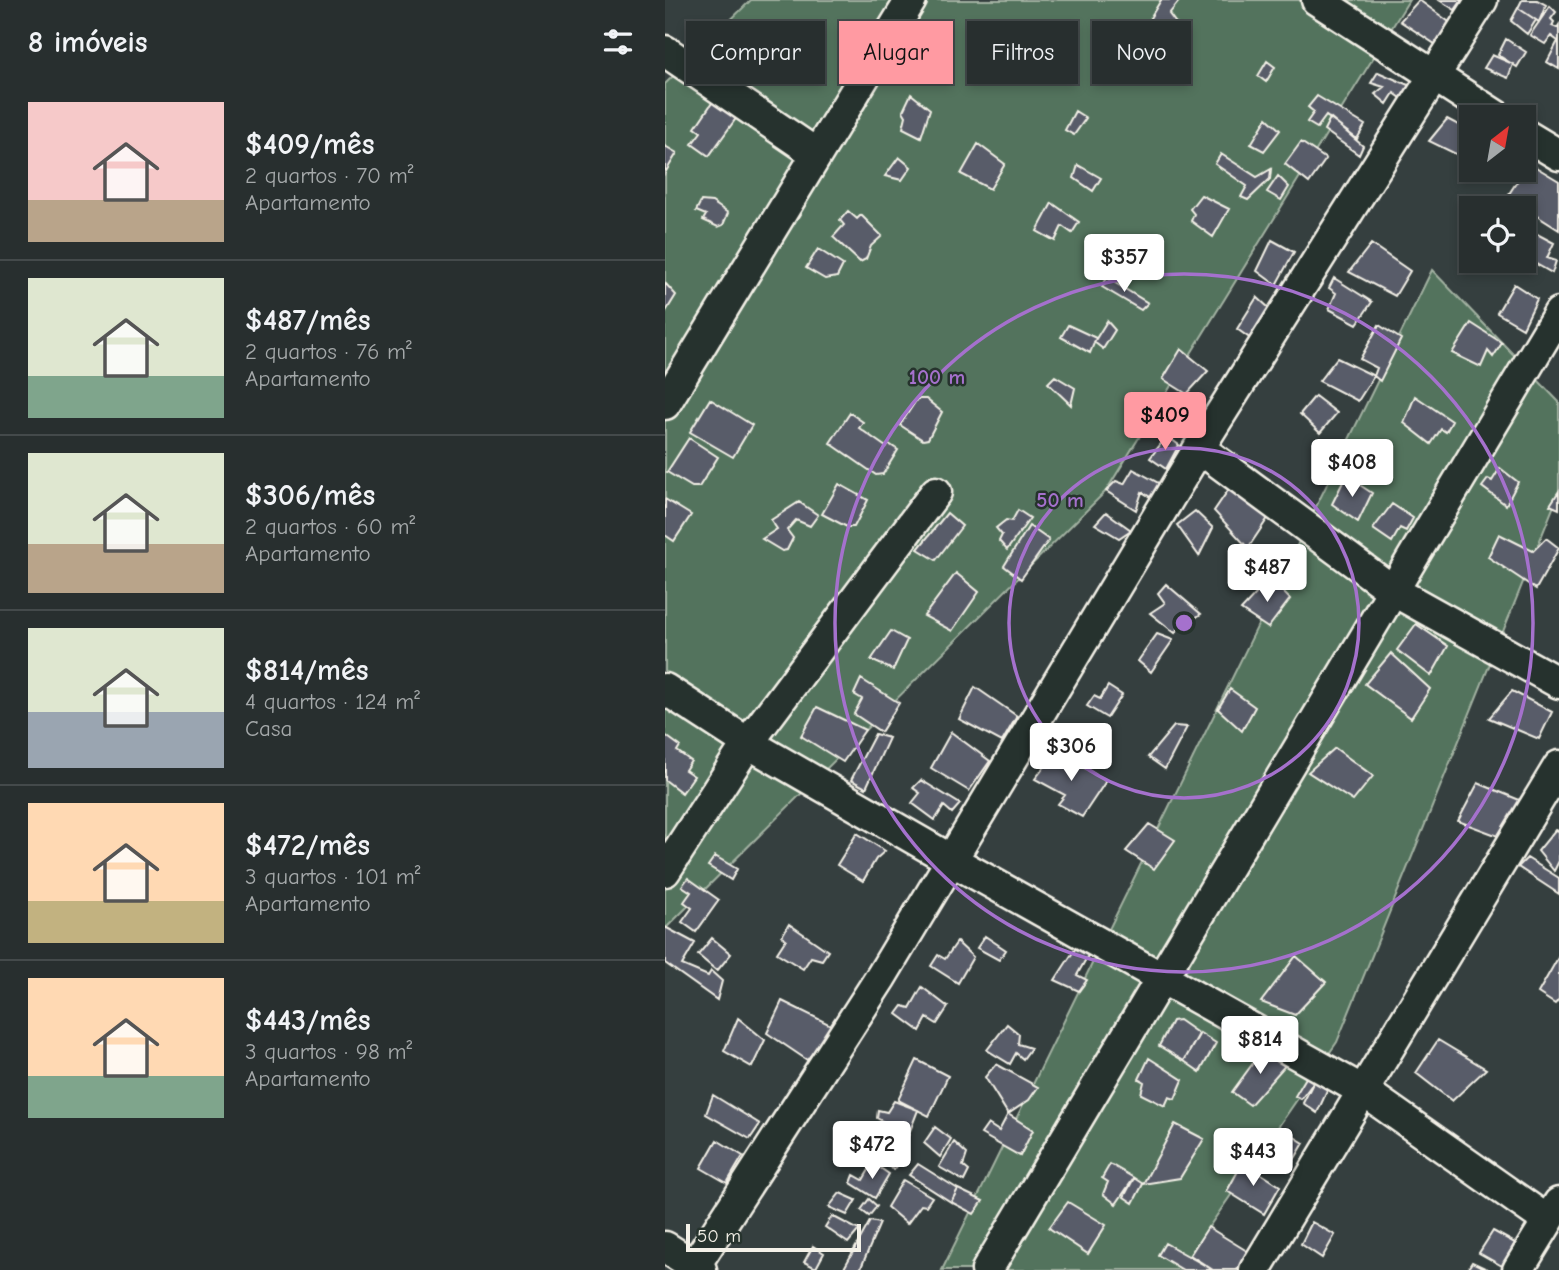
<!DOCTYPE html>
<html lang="pt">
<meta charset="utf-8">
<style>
:root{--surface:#282f2f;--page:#343b3b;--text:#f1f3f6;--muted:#a5a9aa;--line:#444a4b;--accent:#ff9aa2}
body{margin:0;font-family:"Comic Neue",sans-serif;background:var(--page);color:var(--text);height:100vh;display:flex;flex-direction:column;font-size:26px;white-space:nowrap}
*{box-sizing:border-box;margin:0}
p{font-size:23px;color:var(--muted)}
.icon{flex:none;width:38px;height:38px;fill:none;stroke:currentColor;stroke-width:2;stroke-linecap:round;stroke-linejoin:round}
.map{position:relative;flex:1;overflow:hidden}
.panel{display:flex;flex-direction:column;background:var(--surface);width:665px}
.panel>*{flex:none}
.hud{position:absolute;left:21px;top:21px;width:665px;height:63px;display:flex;gap:14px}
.needle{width:46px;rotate:31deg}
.controls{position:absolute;left:794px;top:105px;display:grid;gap:14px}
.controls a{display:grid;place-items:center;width:77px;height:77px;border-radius:0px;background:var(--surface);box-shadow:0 4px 10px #0003,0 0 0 2px var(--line);font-size:35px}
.scale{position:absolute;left:21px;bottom:18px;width:175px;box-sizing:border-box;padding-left:7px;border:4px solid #f4f1e8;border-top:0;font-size:19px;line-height:24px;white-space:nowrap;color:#f4f1e8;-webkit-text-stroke:5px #26332d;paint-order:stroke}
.price{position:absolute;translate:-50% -60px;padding:0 16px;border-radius:7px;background:#fff;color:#222;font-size:23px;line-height:46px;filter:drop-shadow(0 2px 4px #0008)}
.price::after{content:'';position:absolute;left:50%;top:42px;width:21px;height:16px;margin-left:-10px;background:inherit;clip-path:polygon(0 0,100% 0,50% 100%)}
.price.current{background:var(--accent);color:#111}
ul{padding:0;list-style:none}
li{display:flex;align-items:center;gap:21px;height:175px;padding:0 28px}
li+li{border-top:2px solid var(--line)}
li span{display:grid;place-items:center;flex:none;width:196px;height:140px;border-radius:0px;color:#555}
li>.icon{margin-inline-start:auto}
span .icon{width:84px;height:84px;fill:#fffc;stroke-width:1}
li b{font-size:30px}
h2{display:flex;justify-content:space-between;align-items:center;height:84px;padding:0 28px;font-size:30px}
.tag{padding:0 24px;border-radius:0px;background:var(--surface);box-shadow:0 4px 10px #0003,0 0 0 2px var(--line);font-size:24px;line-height:63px}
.tag.current{background:var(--accent);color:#111}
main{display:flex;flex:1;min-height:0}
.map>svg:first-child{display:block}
.green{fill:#52735d;stroke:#a3b2a2;stroke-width:2}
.building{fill:#595c69;stroke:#f4f1e8;stroke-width:2}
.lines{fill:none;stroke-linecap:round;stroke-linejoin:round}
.minor-casing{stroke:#f4f1e8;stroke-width:35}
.minor{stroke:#26332d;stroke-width:30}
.ring{fill:none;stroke:#a571cd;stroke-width:3.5}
.centre{fill:#a571cd;stroke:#26332d;stroke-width:3.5}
.ring-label{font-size:21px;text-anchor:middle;font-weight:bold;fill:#a571cd;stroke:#26332d;stroke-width:5;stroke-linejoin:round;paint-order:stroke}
</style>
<main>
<section class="panel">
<h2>8 imóveis<svg class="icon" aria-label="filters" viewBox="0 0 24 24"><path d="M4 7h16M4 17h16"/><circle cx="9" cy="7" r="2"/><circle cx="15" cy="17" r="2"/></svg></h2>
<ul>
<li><span style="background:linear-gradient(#f6c9c9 70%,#b9a48a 0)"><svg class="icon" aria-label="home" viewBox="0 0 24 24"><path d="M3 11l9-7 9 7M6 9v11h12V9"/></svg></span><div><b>$409/mês</b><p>2 quartos · 70 m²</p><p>Apartamento</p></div></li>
<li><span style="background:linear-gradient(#dfe7d0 70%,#7fa58c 0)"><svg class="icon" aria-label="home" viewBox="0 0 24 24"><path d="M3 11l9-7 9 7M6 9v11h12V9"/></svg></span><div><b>$487/mês</b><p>2 quartos · 76 m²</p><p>Apartamento</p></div></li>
<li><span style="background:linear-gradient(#dfe7d0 65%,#b9a48a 0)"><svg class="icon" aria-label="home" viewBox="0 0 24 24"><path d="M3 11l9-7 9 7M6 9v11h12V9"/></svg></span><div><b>$306/mês</b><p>2 quartos · 60 m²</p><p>Apartamento</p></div></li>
<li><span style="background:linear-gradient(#dfe7d0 60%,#9aa5b1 0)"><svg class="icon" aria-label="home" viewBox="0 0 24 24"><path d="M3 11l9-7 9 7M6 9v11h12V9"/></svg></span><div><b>$814/mês</b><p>4 quartos · 124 m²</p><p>Casa</p></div></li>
<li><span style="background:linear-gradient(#ffd9b3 70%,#c2b280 0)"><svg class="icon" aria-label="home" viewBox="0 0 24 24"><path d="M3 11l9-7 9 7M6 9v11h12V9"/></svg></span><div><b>$472/mês</b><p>3 quartos · 101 m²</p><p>Apartamento</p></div></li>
<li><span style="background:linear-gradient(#ffd9b3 70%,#7fa58c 0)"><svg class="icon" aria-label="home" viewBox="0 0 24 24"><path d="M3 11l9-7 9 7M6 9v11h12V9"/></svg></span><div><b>$443/mês</b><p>3 quartos · 98 m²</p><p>Apartamento</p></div></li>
</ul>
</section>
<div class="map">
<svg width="894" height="1270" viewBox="0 0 894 1270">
<rect width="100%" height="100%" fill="#353f3f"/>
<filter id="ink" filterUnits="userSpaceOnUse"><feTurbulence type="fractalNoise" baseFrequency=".0143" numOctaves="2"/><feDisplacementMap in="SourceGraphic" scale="14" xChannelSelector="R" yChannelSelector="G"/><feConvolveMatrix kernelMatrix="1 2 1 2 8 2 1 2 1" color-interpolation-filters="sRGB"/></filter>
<g filter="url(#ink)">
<path class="green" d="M86 0H744L441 491 0 929V84Z
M767 270 894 402V493L672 1042 514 1270H277Z"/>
<path class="building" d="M496 0H515L504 14 513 26 506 34 482 23Z
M754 0 787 24 776 48 735 21Z
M774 0H797L790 10Z
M857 0H872L881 5 874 22 853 8Z
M885 6 891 12 886 19 889 22 887 26 892 28 894 25V69L882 62 893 41 886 36 880 44 865 35Z
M853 8 871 20 862 34 846 21Z
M841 39 861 52 852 67 833 55Z
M459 42 471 51 456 69 443 57Z
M827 55 848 64 843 78 819 68Z
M602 61 610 67 601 82 593 76Z
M713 72 748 87 736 98 729 93 722 104 710 94 719 87 706 83Z
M246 94 265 109 256 137 238 128 241 116 238 111Z
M652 96 700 125 692 139 661 116 652 128 642 122 649 112 643 107Z
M49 100 72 117 44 156 27 144 36 132 30 128Z
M410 111 421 118 409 135 400 130Z
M602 118 615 130 599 151 586 144Z
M665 118 698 146 694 155 659 130Z
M782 119 807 132V140L797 157 764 141Z
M636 142 661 159 644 183 620 164Z
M313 144 340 164 325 189 296 174Z
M0 146 12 153 0 173Z
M556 154 592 177 606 169 605 179 583 200 576 197 582 186 550 164Z
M234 157 246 167 237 180 220 176Z
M864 163 894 181V230L842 197Z
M413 165 436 178 428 191 409 178Z
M613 176 624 187 616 200 602 192Z
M536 195 564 209 548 237 526 221 529 214 525 209Z
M36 201 47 202 63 213 58 225 53 227 38 220 41 215 31 211Z
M387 203 414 222 407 233 397 226 390 241 372 231Z
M183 211 192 219 196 215 217 236 206 246 201 259 195 262 168 237 179 225 175 220Z
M872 234 889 243 882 258 891 261 887 273 859 257Z
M607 240 629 252 611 285 592 271Z
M706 244 745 271 730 296 684 272Z
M153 249 178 265 172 277 160 279 141 268Z
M442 278 483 303 476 310 437 287Z
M669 278 707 302 692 324 664 309 671 293 664 288Z
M0 283 11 295 0 313Z
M849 284 872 299 858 328 832 313Z
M592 297 604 308 586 339 572 329Z
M442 321 450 330 438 349 429 342Z
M806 323 837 343 828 357 823 351 816 367 787 353Z
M403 325 431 338 425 353 396 337Z
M714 325 736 339 715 381 709 376 712 368 695 359Z
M516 349 543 371 522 394 498 379Z
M672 358 709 376 693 401 654 381Z
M390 376 410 388 406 405 383 383Z
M650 396 672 413 655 433 635 414Z
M750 396 787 421 781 432 776 429 766 444 739 423Z
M45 399 87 425 68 457 25 432Z
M252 399H261L277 412 263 439 258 440 235 425Z
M185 413 198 422 194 428 221 447 224 444 233 450 218 474 211 475 165 443Z
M502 436 514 445 501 469 485 458Z
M24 438 53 457 34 487H27L2 472Z
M835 468 853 482 841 505 817 487 823 479 827 481Z
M468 469 495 484 487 498 477 492 471 510 441 491 451 481 459 484Z
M681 476 707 493 693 522 667 504Z
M174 484 203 500 189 527H182L157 514Z
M564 489 586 506H597L605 515 583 548 549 511Z
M894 491V509L885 505Z
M0 499 26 515 9 541 0 535Z
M134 502 153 515 145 526 131 520 122 530 128 538 122 550 117 551 97 539 112 529 106 520Z
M727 504 748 518 741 531 735 528 727 542 708 529Z
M353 510 365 518 342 550 334 541 337 535 331 528 341 520 347 521Z
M530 511 548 528 534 556 512 525Z
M441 512 466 530 454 538 430 524Z
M282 513 297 526 271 560 253 549Z
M364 526 384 540 356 579 339 566Z
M834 534 868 551 881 538 894 548 871 589 823 557Z
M291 573 314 592 287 631 259 616Z
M605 579 625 599 603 628 576 610Z
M501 584 536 614 524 622 519 619 510 633 485 613 500 603 493 593Z
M751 624 783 646 766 676 732 650Z
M226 631 242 640 228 670 206 660Z
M492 634 508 640 486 672 473 661Z
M726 653 765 689 746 718 700 684Z
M196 679 234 703 216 732 189 714 197 699 189 694Z
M443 686 457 695 442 718 422 706 429 696 435 699Z
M310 687 352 716 337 742 294 719Z
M565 689 590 707 577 731 553 709Z
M847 691 887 712 874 739 824 718Z
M152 707 200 730 178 762 136 736Z
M509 726 522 727 500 769 483 757Z
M286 732 325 761 304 791 266 768Z
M210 734 224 738 201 788 186 780Z
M0 735 15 746 12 751 26 761 20 770 29 776 17 793 0 780Z
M670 748 708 776 688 801 643 772Z
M392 751 441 781 417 817 393 804 400 795 370 779Z
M256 780 295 804 287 813 279 806 270 820 247 803 255 793 248 788Z
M813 783 857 801 836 837 793 821Z
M484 824 510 840 489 869 461 851Z
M890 830 894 831V861L889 871 873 851Z
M192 833 220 851 211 859 198 881 172 865Z
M50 856 72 869 66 880 43 866Z
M862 858 894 878V894L853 867Z
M23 878 54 900 31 932 17 922 27 908 19 902 26 892 17 886Z
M124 924 163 951 157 960 146 957 138 969 112 953 121 939 117 936Z
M0 927 30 943 17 965 43 976 46 971 57 981 52 1000 0 963Z
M320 936 341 950 334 960 312 948Z
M47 938 66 954 52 971 33 955Z
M292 942 308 957 293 983 266 966 273 955 280 959Z
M414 943 426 950 412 975 422 980 414 991 390 980Z
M631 956 661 982 630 1015 596 1002Z
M894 956V999L890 1004 873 993Z
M257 987 283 1007 272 1024 262 1018 255 1031 232 1014 238 1006 245 1008Z
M117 1001 168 1026 142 1060 102 1033Z
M73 1018 100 1040 87 1067 59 1051Z
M514 1020 534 1034 519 1061 494 1046 507 1021Z
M342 1024 354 1034 353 1044 366 1048 358 1059 351 1053 345 1064 322 1050Z
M535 1033 551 1043 535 1072 519 1061Z
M773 1040 821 1069 787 1101 751 1073Z
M599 1048 624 1061 585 1105 567 1092Z
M484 1058 518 1080 510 1099 504 1097 500 1106 476 1094 479 1082 474 1079Z
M252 1060 283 1076 264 1116 233 1100Z
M331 1064 373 1087 364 1100 343 1114 320 1077Z
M642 1076 651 1079 636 1099 630 1096Z
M649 1081 663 1089 652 1113 638 1103Z
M48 1095 95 1124 85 1139 41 1114Z
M229 1101 253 1110 243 1136 212 1118 213 1110 222 1112Z
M343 1114 368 1130 355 1156 316 1134 323 1124 334 1131Z
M510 1124 539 1139 515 1178 478 1184Z
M270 1127 286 1139 275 1157 259 1143Z
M618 1130 639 1143 623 1170 601 1155Z
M193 1135 238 1158 229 1170 190 1146Z
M52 1140 78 1156 62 1183 36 1168Z
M289 1142 302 1154 298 1166 304 1171 299 1181 274 1167Z
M578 1162 615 1186 599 1214 562 1191Z
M208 1163 224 1174 210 1198 186 1183 189 1175 198 1180Z
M253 1164 293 1189 286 1202 244 1175Z
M445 1164 469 1178 451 1204 438 1194 443 1182 437 1178Z
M469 1178 478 1184 468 1203 459 1197Z
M238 1180 267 1197 261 1206 256 1205 242 1224 222 1207Z
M293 1189 318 1201 309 1214 286 1202Z
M175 1193 191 1200 182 1215 164 1207Z
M204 1199 212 1206 204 1216 196 1210Z
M403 1202 441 1225 423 1254 384 1228Z
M167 1216 194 1230 183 1243 160 1227Z
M205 1221 215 1223 195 1270H178Z
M647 1222 670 1235 657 1258 636 1244Z
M543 1227 582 1251 572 1270H548L525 1255Z
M828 1231 850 1243 837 1266 814 1253Z
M500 1243 548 1270H518L493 1255Z
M148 1246 159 1253 151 1268 139 1262Z
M807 1262 824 1270H802Z"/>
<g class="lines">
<g class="minor-casing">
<path id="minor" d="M652 0 833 117
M0 51 150 153
M859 134 894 155
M0 404 246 0
M534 448 727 590 894 683
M0 689 83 743 288 861 700 1092 883 1221
M0 871 83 743 271 492
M0 1247 36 1270
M27 1270 216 977 534 448 817 0
M322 1270 894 313
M590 1270 894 766
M853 1270 894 1203"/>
</g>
<use href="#minor" class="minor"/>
</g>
</g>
<g class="ring">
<circle cx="519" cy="623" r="175"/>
<circle cx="519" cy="623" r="349"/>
</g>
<circle cx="519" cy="623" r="10" class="centre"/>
<g class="ring-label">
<text x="272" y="384">100 m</text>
<text x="395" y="507">50 m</text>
</g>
</svg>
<div class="controls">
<a><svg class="needle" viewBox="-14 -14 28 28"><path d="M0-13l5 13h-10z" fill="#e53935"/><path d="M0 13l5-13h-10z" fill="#a5a9aa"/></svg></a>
<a><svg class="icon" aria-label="locate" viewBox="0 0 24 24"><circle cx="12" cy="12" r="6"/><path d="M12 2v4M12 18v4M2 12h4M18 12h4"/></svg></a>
</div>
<div class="scale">50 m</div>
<b class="price" style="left:459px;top:294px">$357</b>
<b class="price current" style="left:500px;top:452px">$409</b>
<b class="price" style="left:687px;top:499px">$408</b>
<b class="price" style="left:602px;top:604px">$487</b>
<b class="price" style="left:406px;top:783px">$306</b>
<b class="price" style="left:595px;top:1076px">$814</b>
<b class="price" style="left:207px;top:1181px">$472</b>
<b class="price" style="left:588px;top:1188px">$443</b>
<div class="hud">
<a class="tag">Comprar</a>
<a class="tag current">Alugar</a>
<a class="tag">Filtros</a>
<a class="tag">Novo</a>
</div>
</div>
</main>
